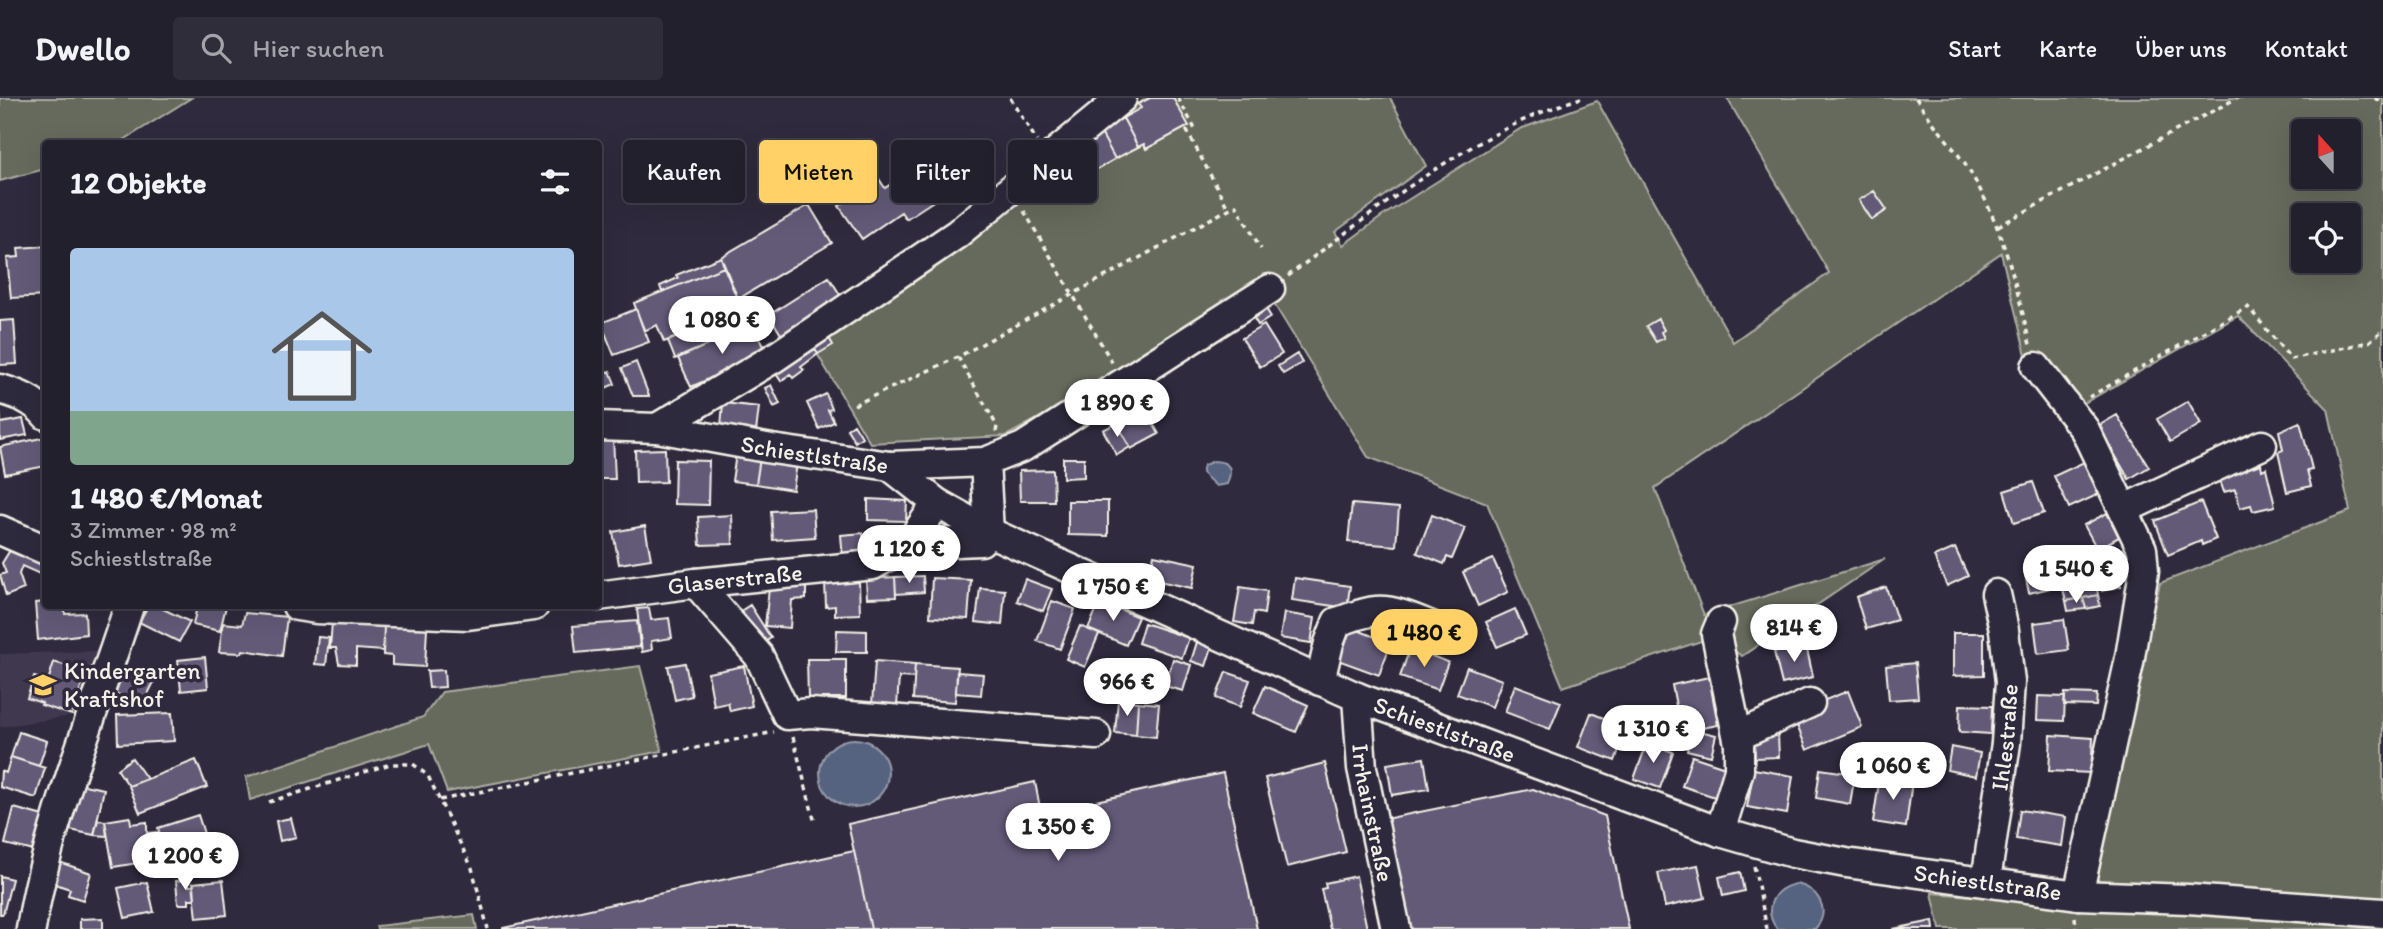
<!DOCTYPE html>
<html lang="de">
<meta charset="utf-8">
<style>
:root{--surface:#23202e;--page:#2f2d3a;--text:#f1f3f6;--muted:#a3a3aa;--line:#403e4a;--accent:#ffd166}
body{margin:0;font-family:Itim,sans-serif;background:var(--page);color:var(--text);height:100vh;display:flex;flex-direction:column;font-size:26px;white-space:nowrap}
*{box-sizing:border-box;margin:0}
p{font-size:23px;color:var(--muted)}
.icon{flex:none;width:38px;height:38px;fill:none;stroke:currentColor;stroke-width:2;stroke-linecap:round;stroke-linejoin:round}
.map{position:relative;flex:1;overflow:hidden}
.side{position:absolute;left:42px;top:42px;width:560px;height:469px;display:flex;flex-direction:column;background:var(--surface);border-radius:7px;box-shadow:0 7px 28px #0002,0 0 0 2px var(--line)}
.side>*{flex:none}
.hud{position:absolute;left:623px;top:42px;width:665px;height:63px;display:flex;gap:14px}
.needle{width:46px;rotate:339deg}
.controls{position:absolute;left:2291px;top:21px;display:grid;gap:14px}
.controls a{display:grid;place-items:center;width:70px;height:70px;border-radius:7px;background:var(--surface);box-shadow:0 7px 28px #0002,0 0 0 2px var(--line);font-size:35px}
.price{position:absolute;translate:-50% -60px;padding:0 16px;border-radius:24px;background:#fff;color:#222;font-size:23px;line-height:46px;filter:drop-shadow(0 2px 4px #0008)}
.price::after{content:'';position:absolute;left:50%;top:42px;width:21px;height:16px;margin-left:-10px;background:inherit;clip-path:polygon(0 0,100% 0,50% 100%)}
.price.current{background:var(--accent);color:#111}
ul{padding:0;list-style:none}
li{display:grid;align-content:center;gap:14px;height:371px;padding:0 28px}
li span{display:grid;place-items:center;height:217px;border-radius:7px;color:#555}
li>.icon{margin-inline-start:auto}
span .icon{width:126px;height:126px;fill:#fffc;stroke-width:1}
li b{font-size:30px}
h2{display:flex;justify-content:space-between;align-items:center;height:84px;padding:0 28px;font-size:30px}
.chip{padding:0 24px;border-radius:7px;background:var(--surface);box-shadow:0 7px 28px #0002,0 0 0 2px var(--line);font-size:24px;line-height:63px}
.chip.current{background:var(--accent);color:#111}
header{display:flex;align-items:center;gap:42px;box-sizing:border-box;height:98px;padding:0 35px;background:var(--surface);border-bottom:2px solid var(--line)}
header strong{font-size:33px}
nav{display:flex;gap:38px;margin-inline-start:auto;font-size:24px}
.search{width:490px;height:63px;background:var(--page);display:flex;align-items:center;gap:18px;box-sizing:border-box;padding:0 24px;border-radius:7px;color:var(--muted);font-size:26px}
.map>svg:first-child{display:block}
.built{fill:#3f384f}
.green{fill:#666a5c;stroke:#adaea2;stroke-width:2;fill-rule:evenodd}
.water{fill:#576480;stroke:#969caa;stroke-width:2}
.building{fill:#635a78;stroke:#f4f1e8;stroke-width:2}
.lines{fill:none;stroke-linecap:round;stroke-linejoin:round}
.minor-casing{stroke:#f4f1e8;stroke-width:33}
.path{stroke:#f4f1e8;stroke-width:3.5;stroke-dasharray:5 5;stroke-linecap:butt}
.minor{stroke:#2f2a3d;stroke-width:28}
.labels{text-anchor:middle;stroke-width:7;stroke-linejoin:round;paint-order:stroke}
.street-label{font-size:24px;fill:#f4f1e8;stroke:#2f2a3d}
.poi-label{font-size:24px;fill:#f4f1e8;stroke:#2f2a3d;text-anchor:start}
</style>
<header>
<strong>Dwello</strong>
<div class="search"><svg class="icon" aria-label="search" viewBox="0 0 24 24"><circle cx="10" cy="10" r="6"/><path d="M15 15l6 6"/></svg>Hier suchen</div>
<nav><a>Start</a><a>Karte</a><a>Über uns</a><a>Kontakt</a></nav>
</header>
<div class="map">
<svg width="2383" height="831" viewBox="0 0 2383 831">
<rect width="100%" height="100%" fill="#2f2a3d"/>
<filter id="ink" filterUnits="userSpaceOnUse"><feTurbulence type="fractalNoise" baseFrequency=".0143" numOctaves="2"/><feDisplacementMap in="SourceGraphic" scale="14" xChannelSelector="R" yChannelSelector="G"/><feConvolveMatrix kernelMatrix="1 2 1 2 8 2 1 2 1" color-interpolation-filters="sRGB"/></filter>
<g filter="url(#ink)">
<path class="built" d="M96 553 78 617 0 629V556Z"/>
<path class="green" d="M0 0H191L119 45 46 46 45 71 0 83Z
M1147 0H1390L1426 68 1335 134 1343 147 1384 117 1520 31 1597 3 1733 244 1829 175 1727 0H2383V803L2089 789 2160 485 2350 413 2328 311 2238 218 2063 317 2034 290 2001 155 1655 390 1704 517 1885 461 1742 558 1713 539 1563 589 1487 405 1368 359 1263 188 1121 275 1006 338 870 345 809 242 1076 47ZM2303 33H2348V79H2303ZM2303 117H2348V163H2303Z
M640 568 662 653 447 694 429 646 250 702 246 679 423 619 442 594Z
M1932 795 2383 828V831H1940Z
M474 817 477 831H377L376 828Z"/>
<path class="water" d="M1214 363C1231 364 1233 371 1227 386L1216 388 1202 375 1204 367Z
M820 675a34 34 0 1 1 68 0a34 34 0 1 1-68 0Z
M1796 786C1818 790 1832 812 1815 831H1777C1762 811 1773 790 1796 786Z"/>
<path class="building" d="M1150 0H1173L1189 28 1146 51 1144 46 1138 49 1123 20 1141 10 1138 6Z
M1123 20 1138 49 1115 61 1100 33Z
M1100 33 1115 61 1090 75 1076 47Z
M917 68 938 100 906 121 901 114 862 141 839 108 879 81 885 90Z
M1874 93 1887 112 1872 122 1859 102Z
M809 107 832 145 738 201 721 159Z
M46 148V198L11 200 7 160 19 159 18 150Z
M721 159 724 169 662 194 660 188 678 180 676 177Z
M724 169 742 212 664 244 657 227 644 233 634 205Z
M829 179 844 203 784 241 769 217Z
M1262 204 1271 219 1258 227 1249 212Z
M636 211 649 244 614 257 601 225Z
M742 212 749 229 675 261 668 243Z
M1658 221 1664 232 1661 234 1664 240 1656 244 1646 228Z
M14 222 17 266 0 267V223Z
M753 227 766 255 691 289 678 260Z
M1264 227 1282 256 1260 269 1242 240Z
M825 233 833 247 818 256 809 242Z
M810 244 818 256 801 269 804 272 793 280 790 276 781 283 772 270Z
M1297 256 1302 265 1283 276 1278 268Z
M598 260 604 275 610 273 615 286 598 293Z
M636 264 649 298H633L622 270Z
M771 287 780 306 774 309 765 290Z
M826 296 832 311 828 312 834 324 819 331 807 305Z
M2188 303 2201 326 2170 344 2157 321Z
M723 305 759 309 756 334 721 329Z
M1143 308 1159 336 1131 351 1115 323Z
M0 312 1 325 23 321 27 337 0 342Z
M2117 317 2149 369 2129 381 2098 328Z
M2300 324 2312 371 2307 372 2311 388 2287 394 2278 354 2283 352 2279 333Z
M1117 325 1130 349 1117 357 1103 332Z
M854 326 862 339 855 344 847 331Z
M46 339V368L5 376 0 349Z
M598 339H613L615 381H598Z
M665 351 666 384 636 385 635 352Z
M736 356 760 360 756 386 732 383Z
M760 360 797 365 793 392 756 386Z
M1063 360H1084V379L1063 380Z
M675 362 709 363 708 407 674 406Z
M2084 364 2099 396 2069 410 2054 378Z
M2261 366 2262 372 2266 370 2275 408 2253 413 2251 407 2240 410 2236 391 2224 394 2219 380Z
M1053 372 1054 403H1020L1019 373Z
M2033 384 2044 415 2014 425 2004 393Z
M868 401 907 403 906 423 868 422Z
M1068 403H1108V438L1068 437Z
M2201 404 2216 441 2202 447 2201 443 2168 457 2155 423Z
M1352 406 1399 410 1396 448 1348 444Z
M813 411 815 439 773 442 771 413Z
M2107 415 2119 439 2097 451 2084 427Z
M732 417 733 446 700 447 698 419Z
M1432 417 1465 430 1452 461 1447 459 1444 466 1417 455Z
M645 428 651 461 619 466 613 434Z
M863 435 866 459 843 462 841 437Z
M12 449 46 457V470L42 477 22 468 19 476 24 491 6 498 0 477 6 475 2 465Z
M1955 450 1968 478 1947 488 1934 459Z
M1154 457 1197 466 1192 490 1149 481Z
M2048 460 2049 466 2058 464 2063 487 2029 495 2024 471 2031 469 2030 464Z
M1493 461 1508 494 1478 508 1463 474Z
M923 478 924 494 896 496 895 479Z
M895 479 896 499 867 500 866 481Z
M932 480 971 482 968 521 930 519Z
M1295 480 1350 488 1347 510 1292 502Z
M2119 480 2121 488 2102 493 2100 484Z
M1025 481 1052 491 1043 513 1017 503Z
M859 483 860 516 835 517V508L826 509 825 484Z
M2096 484 2098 497 2066 503 2063 491Z
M806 487V501L792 502 790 530 765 528 769 490Z
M1240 489 1267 493 1264 516 1254 514 1252 527 1234 524Z
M1886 489 1897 522 1866 531 1856 499Z
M980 490 1005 492 1002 527 976 524Z
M2098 497 2100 508 2086 511 2083 500Z
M2083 500 2086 511 2068 513 2066 503Z
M1052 503 1075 511 1060 551 1037 543Z
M1100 503 1138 519 1126 547 1088 531Z
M46 504V508H65V516L85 515 86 536 38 542 35 505Z
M750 507 771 540 757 549 736 516Z
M148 508H157L190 524 179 544 139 524Z
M197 508H226L220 533 193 527Z
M649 510 651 522 669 520 672 540 651 543 652 552 642 554 637 511Z
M1515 511 1526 537 1497 549 1486 524Z
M245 515 287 519 282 558 243 552 242 555 219 554 223 525 242 527Z
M1284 515 1315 520 1311 545 1280 540Z
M2064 521 2069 552 2038 556 2034 525Z
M637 523 640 549 576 555 573 528Z
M332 524 384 527 383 553 356 551V567L339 566 336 550H330Z
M1144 525 1189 540 1182 560 1138 545Z
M384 527 427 530 425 569 392 567V558L383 557Z
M1080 528 1099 536 1085 569 1066 561Z
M1347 528 1391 545 1379 577 1335 561Z
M837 532 867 533V554H836Z
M1953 535H1984V577L1953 578Z
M318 539 329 540 326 567 315 566Z
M1197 544 1212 549 1206 568 1191 563Z
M1806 547 1813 579 1782 586 1774 554Z
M1410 550 1448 564 1438 592 1400 579Z
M205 559 208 590 181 593 178 562Z
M807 561H846V600H808Z
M1173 561 1191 567 1183 593 1165 588Z
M875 563 915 566 914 580 899 579 897 609 872 607Z
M54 564 86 574 72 617 41 607 42 605 27 600 34 579 48 583Z
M685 565 692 598 675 602 668 568Z
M1915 565 1918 600 1889 602 1886 568Z
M915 566 958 569 955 604 913 601Z
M744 568 752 608 730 613 728 605 714 608 708 575Z
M1467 569 1502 582 1492 609 1457 596Z
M125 570 154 584 142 608 113 594Z
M444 572 445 589 429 590 427 573Z
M957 574 983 576 981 597 956 595Z
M1226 574 1250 582 1240 609 1216 600Z
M1709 579 1718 627 1697 631 1695 620 1679 623 1672 587Z
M1515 587 1561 604 1550 631 1505 614Z
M1265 588 1308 607 1296 634 1253 615Z
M1848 593 1862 629 1807 652 1792 615Z
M2065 595 2097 596 2096 608 2064 607Z
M2038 598 2065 599 2064 623 2037 622Z
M1118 602 1138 604 1136 637 1115 635Z
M1138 604 1159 606 1156 639 1136 637Z
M1960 607 1992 608 1991 636 1959 634Z
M172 615 174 643 118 646 117 617Z
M1591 615 1627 629 1615 663 1578 649Z
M1692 631 1716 637 1711 658 1687 652Z
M19 634 47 643 39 668 11 659Z
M1778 637 1779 659 1755 660 1754 638Z
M2051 637 2093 640 2091 675 2049 673Z
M1647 645 1673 654 1660 690 1634 681Z
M1951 649 1980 655 1976 678 1947 672Z
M1692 658 1728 670 1718 700 1682 688Z
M11 659 45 670 36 700 0 689 1 673 6 675Z
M132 660 147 681 129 688 117 671Z
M1424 660 1429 691 1392 697 1387 666Z
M196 662 207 689 140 715 129 688Z
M1325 665 1346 754 1287 769 1265 680Z
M1754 671 1793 678 1787 716 1747 709Z
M1820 671 1855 676 1850 706 1816 700Z
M1223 675 1257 831H871L848 726 1035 684 1041 715Z
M1880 678 1912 683 1906 729 1873 724Z
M79 686 104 691 94 737 70 732Z
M1533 691 1605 718 1629 831H1408L1385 721Z
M14 710 43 718 34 753 5 746Z
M2020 712 2066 719 2062 748 2016 741Z
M198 717 207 745 191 749 193 755 179 760 177 755 167 758 158 730Z
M130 719 131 726 147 724V735L158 734 162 745 137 749 138 765 113 769 105 723Z
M291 720 296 739 280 743 276 723Z
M98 722 105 723 107 738 94 737Z
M854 753 871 831H503V830Z
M59 764 91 775 83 802 68 797 70 791 52 785Z
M1698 767 1705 800 1665 809 1658 775Z
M1740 774 1744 793 1723 798 1719 779Z
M0 778 12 781 3 816H0Z
M1356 778 1367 831H1330L1321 791 1326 790 1325 785Z
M189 782V788L194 787 195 801H189V806H178L176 783Z
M223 782 227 817 197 820 193 785Z
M147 784 154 814 125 820 118 790Z
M103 820V831H80V821Z
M1933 823 1934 831H1893Z"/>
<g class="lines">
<g class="minor-casing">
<g id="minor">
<path d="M2036 269 2085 332 2142 451 2144 473 2129 565 2078 797"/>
<path d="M0 291C18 296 34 302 46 317"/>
<path id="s1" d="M598 328 657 330 772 351 890 368 985 364 1023 349 1270 191"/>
<path d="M657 330 774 260 957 136 1122 0"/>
<path id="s2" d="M890 368 937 405 989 434 1357 599 1720 734 1793 755 1846 765 2078 797 2188 801 2383 815"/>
<path d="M2126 417 2133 407 2262 347"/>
<path d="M0 432 46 452"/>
<path d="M909 446 981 443 989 434 985 364"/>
<path d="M696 485 759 558 787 617 811 615 1096 637"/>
<path id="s3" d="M598 498 696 485 873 467 909 446 937 405"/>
<path d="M297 508 316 511 468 517 534 508"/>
<path d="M1320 583 1329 545 1337 524C1350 520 1363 514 1376 513 1398 511 1426 527 1447 534"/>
<path id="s4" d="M1357 599 1362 670 1396 831"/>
<path d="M1738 638 1810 605"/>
<path d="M1720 734 1739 672V646L1716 536 1721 524"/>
<path id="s5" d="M1986 783 2006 645 2010 584 2004 532 1996 496"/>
<path d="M31 831C49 720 95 614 129 508"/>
</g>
</g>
<path class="path" d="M1010 0 1037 43
M1178 0 1194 29 1187 33 1229 112
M1916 0C1933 28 1957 51 1973 79 2003 130 2017 189 2030 247
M2375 0 2383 7
M1024 113 1113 266
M1998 128 2237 0
M1288 178C1381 109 1470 35 1581 0
M958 259 997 328 996 334
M2089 299 2248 209 2291 261 2369 244 2383 232
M854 307 958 259 1236 107 1261 151
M793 639 815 725
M440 702 774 634
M269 704 390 666H413L428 678 472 770 488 831
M1754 768 1767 831
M2075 819 2076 831"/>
<use href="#minor" class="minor"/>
</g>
</g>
<defs>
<g id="school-bare" transform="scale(2.1)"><path d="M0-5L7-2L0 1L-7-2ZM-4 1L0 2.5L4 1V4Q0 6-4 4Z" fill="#ffd166" stroke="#2f2a3d" stroke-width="2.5" paint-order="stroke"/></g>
</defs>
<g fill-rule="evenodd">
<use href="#school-bare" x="43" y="587"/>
</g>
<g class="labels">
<g class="street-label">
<text dy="8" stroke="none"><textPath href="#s1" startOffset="219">Schiestlstraße</textPath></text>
<text dy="8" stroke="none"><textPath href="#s3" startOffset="138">Glaserstraße</textPath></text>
<text dy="8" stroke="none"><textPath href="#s2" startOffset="616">Schiestlstraße</textPath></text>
<text dy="8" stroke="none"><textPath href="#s5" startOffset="145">Ihlestraße</textPath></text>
<text dy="8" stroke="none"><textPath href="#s4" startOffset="117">Irrhainstraße</textPath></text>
<text dy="8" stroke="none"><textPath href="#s2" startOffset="1183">Schiestlstraße</textPath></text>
</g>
<g class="poi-label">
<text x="64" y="581">Kindergarten<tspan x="64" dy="28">Kraftshof</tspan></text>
</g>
</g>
</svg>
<div class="controls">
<a><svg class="needle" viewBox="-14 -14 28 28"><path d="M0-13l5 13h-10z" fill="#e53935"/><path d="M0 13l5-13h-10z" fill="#a3a3aa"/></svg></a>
<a><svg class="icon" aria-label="locate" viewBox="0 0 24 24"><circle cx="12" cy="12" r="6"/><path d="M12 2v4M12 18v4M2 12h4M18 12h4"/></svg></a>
</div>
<b class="price" style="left:722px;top:258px">1 080 €</b>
<b class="price" style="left:1117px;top:341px">1 890 €</b>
<b class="price" style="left:909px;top:487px">1 120 €</b>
<b class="price" style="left:2076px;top:507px">1 540 €</b>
<b class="price" style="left:1113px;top:525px">1 750 €</b>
<b class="price" style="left:1794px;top:566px">814 €</b>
<b class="price current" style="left:1424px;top:571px">1 480 €</b>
<b class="price" style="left:1127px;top:620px">966 €</b>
<b class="price" style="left:1653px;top:667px">1 310 €</b>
<b class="price" style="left:1893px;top:704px">1 060 €</b>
<b class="price" style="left:1058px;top:765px">1 350 €</b>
<b class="price" style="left:185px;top:794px">1 200 €</b>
<div class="hud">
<a class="chip">Kaufen</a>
<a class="chip current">Mieten</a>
<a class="chip">Filter</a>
<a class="chip">Neu</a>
</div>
<section class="side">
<h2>12 Objekte<svg class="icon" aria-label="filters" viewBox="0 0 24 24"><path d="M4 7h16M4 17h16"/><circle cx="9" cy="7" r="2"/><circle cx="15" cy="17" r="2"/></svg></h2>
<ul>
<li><span style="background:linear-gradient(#a9c7e8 75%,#7fa58c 0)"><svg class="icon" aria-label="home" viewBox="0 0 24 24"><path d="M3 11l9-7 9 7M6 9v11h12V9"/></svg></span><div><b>1 480 €/Monat</b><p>3 Zimmer · 98 m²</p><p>Schiestlstraße</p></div></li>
</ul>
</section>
</div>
